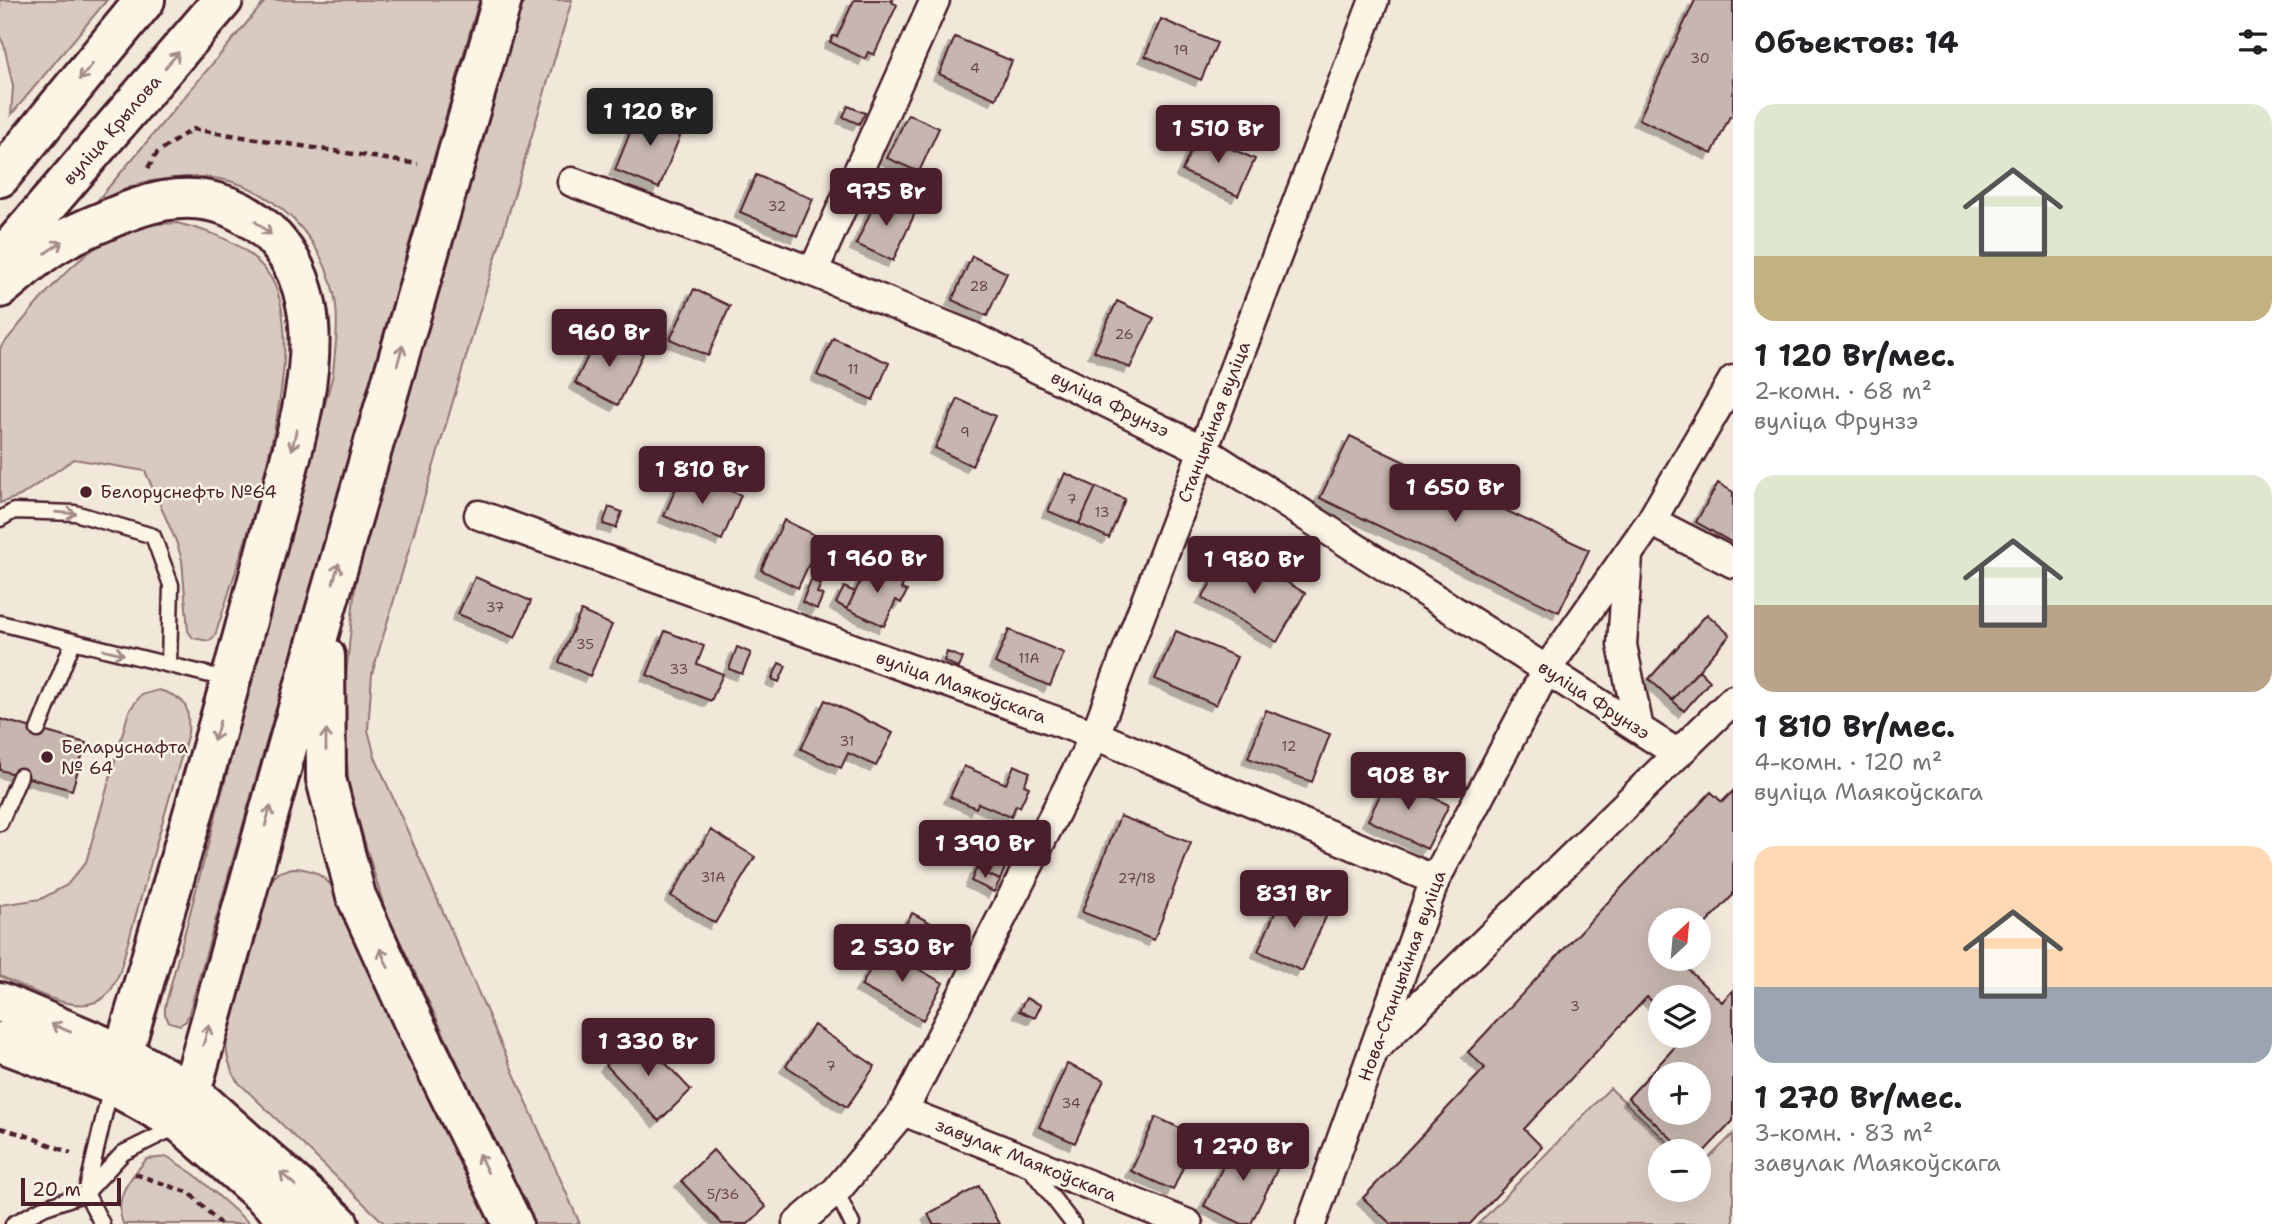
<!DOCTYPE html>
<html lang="ru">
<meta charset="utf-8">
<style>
:root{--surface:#fff;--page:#f6f6f6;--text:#202124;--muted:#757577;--accent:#4a1f2b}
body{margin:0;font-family:"Shantell Sans",sans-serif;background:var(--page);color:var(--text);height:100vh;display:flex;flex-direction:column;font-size:26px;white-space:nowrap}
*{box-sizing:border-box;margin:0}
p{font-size:23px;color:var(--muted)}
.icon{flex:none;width:38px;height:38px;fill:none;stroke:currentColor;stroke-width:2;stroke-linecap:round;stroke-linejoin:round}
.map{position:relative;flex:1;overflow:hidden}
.drawer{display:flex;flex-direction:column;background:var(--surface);width:560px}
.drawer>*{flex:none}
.needle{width:46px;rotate:26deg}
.buttons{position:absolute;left:1648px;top:908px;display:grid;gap:14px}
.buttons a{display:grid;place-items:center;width:63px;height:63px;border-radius:50%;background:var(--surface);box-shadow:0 7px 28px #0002;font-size:35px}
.scale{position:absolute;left:21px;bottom:18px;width:100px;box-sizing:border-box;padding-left:7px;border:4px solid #4a1f2b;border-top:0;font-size:19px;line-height:24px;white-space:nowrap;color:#4a1f2b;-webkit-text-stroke:5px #fcf5e5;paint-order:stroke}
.price{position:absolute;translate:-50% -60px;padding:0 16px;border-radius:7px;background:var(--accent);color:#fff;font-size:23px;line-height:46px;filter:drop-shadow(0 2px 4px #0008)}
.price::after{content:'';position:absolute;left:50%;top:42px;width:21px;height:16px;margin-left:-10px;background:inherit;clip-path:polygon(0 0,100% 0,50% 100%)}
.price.active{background:#222;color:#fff}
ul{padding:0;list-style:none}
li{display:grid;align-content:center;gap:14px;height:371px;padding:0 21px}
li span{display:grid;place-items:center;height:217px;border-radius:21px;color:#555}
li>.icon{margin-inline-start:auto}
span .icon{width:126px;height:126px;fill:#fffc;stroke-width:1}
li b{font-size:30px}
h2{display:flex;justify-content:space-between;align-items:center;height:84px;padding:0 21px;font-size:30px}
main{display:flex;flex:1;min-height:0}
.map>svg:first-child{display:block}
.green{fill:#d8cac0;stroke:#917476;stroke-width:2}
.building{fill:#c7b6af;stroke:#4a1f2b;stroke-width:2;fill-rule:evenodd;filter:url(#shadow)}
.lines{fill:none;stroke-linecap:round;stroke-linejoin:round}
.service-casing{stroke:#4a1f2b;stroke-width:19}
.minor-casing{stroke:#4a1f2b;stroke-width:33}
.secondary-casing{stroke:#4a1f2b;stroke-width:44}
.path{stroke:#4a1f2b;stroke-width:4.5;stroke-dasharray:7 5;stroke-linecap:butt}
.service{stroke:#fcf5e5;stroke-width:14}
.minor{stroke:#fcf5e5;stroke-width:28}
.secondary{stroke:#fcf5e5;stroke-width:38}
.oneway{stroke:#a38a88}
.poi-dot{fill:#4a1f2b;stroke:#fcf5e5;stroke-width:2.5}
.labels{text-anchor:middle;stroke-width:5;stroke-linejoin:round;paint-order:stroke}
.number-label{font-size:14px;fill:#69454c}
.street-label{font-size:18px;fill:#4a1f2b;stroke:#fcf5e5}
.poi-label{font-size:18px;fill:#4a1f2b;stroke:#fcf5e5;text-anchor:start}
</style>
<main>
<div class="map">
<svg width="1733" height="1224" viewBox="0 0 1733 1224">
<defs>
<filter id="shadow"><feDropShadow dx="-6" dy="6" stdDeviation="0" flood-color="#0004"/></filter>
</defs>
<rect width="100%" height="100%" fill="#f1e8da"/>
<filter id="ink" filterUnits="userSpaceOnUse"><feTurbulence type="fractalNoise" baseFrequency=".0143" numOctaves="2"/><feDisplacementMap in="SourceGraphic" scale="14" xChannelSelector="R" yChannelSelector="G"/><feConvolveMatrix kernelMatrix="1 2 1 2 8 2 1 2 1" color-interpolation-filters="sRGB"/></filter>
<g filter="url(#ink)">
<path class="green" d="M0 0H107L11 115 13 86 4 45 0 37Z
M266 0H479L189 1013 186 1021 180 1025 169 1022 165 1014V1007L333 374C335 348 340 320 334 294 328 266 314 241 294 220 257 183 219 172 168 179 159 180 150 180 141 183 126 188 112 195 97 201Z
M519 0H572L372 674 368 730 375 757 580 1224H534L385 910 349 789 343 706 358 557Z
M177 223C213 232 250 244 271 278 315 353 240 555 215 636L209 641 193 638 188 631 182 560 176 541 145 471 74 459 20 496 0 503V348C38 303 83 239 144 225 154 223 166 224 177 223Z
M159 690C186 698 190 705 188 733L119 974C116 980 113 988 109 993 83 1022 28 988 0 976V905L41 899 67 885 86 862 129 711 141 695Z
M292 868C311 868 321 874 334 888L496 1224H385L237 1081C226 1061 225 1048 227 1026L270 881 280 872Z
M1610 1088 1677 1151 1661 1152V1190H1699V1168L1733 1134V1224H1478Z
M168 1157 195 1175 250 1224H123C113 1197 130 1178 147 1159Z"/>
<path class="building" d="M854 0H893L892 2 897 5 874 55 868 52 865 59 830 42 833 36 837 37Z
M1695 0H1733V117L1730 116 1712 154 1639 119Z
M1161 19 1217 43 1201 80 1145 56Z
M955 37 1012 61 996 99 939 74Z
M848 106 865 113 859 124 843 117Z
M640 108 684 126 659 188 615 170Z
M908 114 939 128 919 172 887 158Z
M1198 134 1255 159 1238 196 1182 171Z
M756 175 813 199 797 236 740 212Z
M879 194 916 211 893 261 856 244Z
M972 256 1007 273 987 316 952 300Z
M694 289 730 306 708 356 670 339Z
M1117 301 1154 318 1130 368 1094 351Z
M599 333 643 354 618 405 575 383Z
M833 338 889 363 873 400 817 375Z
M958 399 995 416 972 466 935 448Z
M1350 436 1589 550 1559 612 1320 498Z
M683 471 741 495 722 540 664 516Z
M1065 473 1096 487 1079 524 1048 511Z
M1718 483 1733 492V543L1696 522Z
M1096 487 1125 499 1109 538 1079 524Z
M609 507 622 512 616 528 603 524Z
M784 520 821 538 798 588 761 570Z
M1231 549 1305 593 1277 642 1202 598Z
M869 563 905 580 901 589 907 591 901 603 896 600 884 626 847 609Z
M475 577 531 601 515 638 458 614Z
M811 580 821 584 817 593 823 595 817 609 802 602Z
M844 587 855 592 847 609 836 603Z
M581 611 612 625 590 676 559 662Z
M1707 614 1730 635 1672 700 1649 679Z
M1009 630 1064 653 1050 686 995 663Z
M665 631 704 646 697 664 723 674 711 701 647 675Z
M1176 631 1237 657 1216 705 1155 679Z
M737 647 751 653 742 674 729 669Z
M947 652 963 658 959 668 944 661Z
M779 663 786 666 779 682 772 679Z
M1699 670 1710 681 1684 711 1672 700Z
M825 700 893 733 876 766 848 753 841 768 801 749Z
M1266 710 1330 734 1312 782 1248 758Z
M0 719 86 743 72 790 0 770Z
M1014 765 1030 772 1024 785 1029 787 1020 807 1016 805 1011 817 978 803 976 808 950 797 964 766 1006 784Z
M1389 776 1449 805 1427 849 1368 820Z
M1733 791V895L1699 931V920H1661V959H1677L1722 1002 1733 990V1121L1699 1157V1152H1686L1628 1098 1685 1036H1699V998H1661V1009L1647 997 1524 1129 1542 1147 1470 1224H1391L1363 1198 1485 1068 1468 1052 1711 792 1722 802ZM1661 1074H1699V1113H1661Z
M1120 816 1191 843 1154 940 1082 912Z
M711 830 755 857 715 923 671 896Z
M982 857 1005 868 1000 880 977 869Z
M976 869 1000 880 994 892 971 881Z
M1285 890 1329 910 1302 971 1258 951Z
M912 913 959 938 945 964 898 938Z
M884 945 897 953 895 956 943 983 923 1020 861 986Z
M1026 998 1041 1005 1035 1018 1019 1011Z
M814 1025 875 1066 847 1107 786 1066Z
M638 1034 691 1090 659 1121 606 1065Z
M1067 1064 1104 1080 1075 1143 1039 1127Z
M1156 1117 1197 1136 1173 1190 1131 1171Z
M1236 1139 1281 1161 1251 1224H1242L1204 1206Z
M713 1150 766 1207 748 1224H722L681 1181Z
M979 1186 999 1224H933L928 1214Z"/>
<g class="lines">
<g class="service-casing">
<path id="service" d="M0 519 14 511 75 513 153 536 171 585 169 665
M0 623 230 680
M38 730 73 642
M0 823 20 776
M1029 1167 1073 1224
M836 1191 852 1224
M13 1224 43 1208 86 1193 123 1153 178 1126
M102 1224 86 1193 111 1086"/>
</g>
<g class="minor-casing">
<path id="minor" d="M572 182 813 272 971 336 1203 450 1678 754
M813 272 935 0
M479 515 1095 735 1435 880
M1651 521 1733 563
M1628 555 1622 645 1639 729
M1379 1045 1733 700
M903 1111 1188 1224
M797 1224 836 1191 903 1111 1095 735 1374 0
M1311 1224 1435 880 1547 669 1651 521 1733 380"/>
</g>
<g class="secondary-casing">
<path id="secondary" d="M0 177 145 0
M0 260 223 0
M0 288C19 273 38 254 60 242 73 234 88 228 102 222 144 203 185 189 230 207 271 224 298 261 306 304 321 372 286 471 269 538 224 711 173 883 123 1054L111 1084
M325 656 326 779 356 896 413 1021 513 1224
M0 1002 123 1054 190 1091 339 1224
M0 1042 111 1084 182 1124 296 1224
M182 1124 325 612 502 0"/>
</g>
<path class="path" d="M148 168 157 153 192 129 418 164
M0 1128 25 1135 71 1153
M135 1174 190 1193 220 1224"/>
<use href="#service" class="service"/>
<use href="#minor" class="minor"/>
<use href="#secondary" class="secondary"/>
</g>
<defs><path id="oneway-shaft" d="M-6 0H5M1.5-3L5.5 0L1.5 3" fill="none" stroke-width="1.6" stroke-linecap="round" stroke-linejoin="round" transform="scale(1.75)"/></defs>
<g class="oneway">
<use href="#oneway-shaft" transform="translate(172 60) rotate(-49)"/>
<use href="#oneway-shaft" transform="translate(86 72) rotate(129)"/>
<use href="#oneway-shaft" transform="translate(263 228) rotate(40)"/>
<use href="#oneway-shaft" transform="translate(54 247) rotate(-35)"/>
<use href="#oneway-shaft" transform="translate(400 355) rotate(-74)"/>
<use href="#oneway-shaft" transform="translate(294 440) rotate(103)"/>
<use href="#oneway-shaft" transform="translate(66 513) rotate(4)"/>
<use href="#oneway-shaft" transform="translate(336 573) rotate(-74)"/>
<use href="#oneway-shaft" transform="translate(114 652) rotate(14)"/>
<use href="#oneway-shaft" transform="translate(217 731) rotate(106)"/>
<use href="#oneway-shaft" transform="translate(326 740) rotate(-90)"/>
<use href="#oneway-shaft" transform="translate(268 816) rotate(-74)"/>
<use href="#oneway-shaft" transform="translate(384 958) rotate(-114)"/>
<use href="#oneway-shaft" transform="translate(61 1028) rotate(-157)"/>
<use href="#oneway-shaft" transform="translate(206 1035) rotate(-74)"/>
<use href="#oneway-shaft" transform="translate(483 1163) rotate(-116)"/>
<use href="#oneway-shaft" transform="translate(288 1179) rotate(-139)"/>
</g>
</g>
<g class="poi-dot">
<circle cx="86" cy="492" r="7"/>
<circle cx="47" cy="757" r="7"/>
</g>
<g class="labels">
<g class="number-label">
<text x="1181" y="55">19</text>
<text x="1700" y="63">30</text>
<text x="975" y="73">4</text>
<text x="777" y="211">32</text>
<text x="979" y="291">28</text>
<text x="1124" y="339">26</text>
<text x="853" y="374">11</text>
<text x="965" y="437">9</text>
<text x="1072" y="504">7</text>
<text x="1102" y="517">13</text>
<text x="495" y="612">37</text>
<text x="585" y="649">35</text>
<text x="1029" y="663">11А</text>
<text x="679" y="674">33</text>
<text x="847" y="746">31</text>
<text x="1289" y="751">12</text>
<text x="713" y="882">31А</text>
<text x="1137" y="883">27/18</text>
<text x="1575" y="1011">3</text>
<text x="831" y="1071">7</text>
<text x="1071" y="1108">34</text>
<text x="723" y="1199">5/36</text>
</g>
<g class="street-label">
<text transform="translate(112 130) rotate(-49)" y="6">вуліца Крылова</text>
<text transform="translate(1110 404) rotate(26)" y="6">вуліца Фрунзэ</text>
<text transform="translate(1214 422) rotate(-69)" y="6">Станцыйная вуліца</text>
<text transform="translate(961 687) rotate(20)" y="6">вуліца Маякоўскага</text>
<text transform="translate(1594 700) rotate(33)" y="6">вуліца Фрунзэ</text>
<text transform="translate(1402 976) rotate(-70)" y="6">Нова-Станцыйная вуліца</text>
<text transform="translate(1026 1160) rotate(22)" y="6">завулак Маякоўскага</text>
</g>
<g class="poi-label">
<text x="100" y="498">Белоруснефть №64</text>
<text x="61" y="753">Беларуснафта<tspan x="61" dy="21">№ 64</tspan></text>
</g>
</g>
</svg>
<div class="buttons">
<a><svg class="needle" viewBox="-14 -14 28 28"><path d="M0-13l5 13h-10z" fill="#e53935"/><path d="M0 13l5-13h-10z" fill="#757577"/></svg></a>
<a><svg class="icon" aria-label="layers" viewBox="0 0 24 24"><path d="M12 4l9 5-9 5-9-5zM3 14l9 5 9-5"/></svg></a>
<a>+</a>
<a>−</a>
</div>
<div class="scale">20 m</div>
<b class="price active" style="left:650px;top:148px">1 120 Br</b>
<b class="price" style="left:1218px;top:165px">1 510 Br</b>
<b class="price" style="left:886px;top:228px">975 Br</b>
<b class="price" style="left:609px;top:369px">960 Br</b>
<b class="price" style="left:702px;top:506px">1 810 Br</b>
<b class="price" style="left:1455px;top:524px">1 650 Br</b>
<b class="price" style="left:877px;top:595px">1 960 Br</b>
<b class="price" style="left:1254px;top:596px">1 980 Br</b>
<b class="price" style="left:1408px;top:812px">908 Br</b>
<b class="price" style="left:985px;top:880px">1 390 Br</b>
<b class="price" style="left:1294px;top:930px">831 Br</b>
<b class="price" style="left:902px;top:984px">2 530 Br</b>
<b class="price" style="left:648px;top:1078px">1 330 Br</b>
<b class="price" style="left:1243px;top:1183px">1 270 Br</b>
</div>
<section class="drawer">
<h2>Объектов: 14<svg class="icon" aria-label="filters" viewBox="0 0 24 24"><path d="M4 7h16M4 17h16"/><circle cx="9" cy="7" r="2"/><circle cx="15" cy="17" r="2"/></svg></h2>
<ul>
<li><span style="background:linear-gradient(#dfe7d0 70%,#c2b280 0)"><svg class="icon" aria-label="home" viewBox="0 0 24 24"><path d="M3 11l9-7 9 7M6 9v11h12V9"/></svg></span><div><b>1 120 Br/мес.</b><p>2-комн. · 68 m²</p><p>вуліца Фрунзэ</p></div></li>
<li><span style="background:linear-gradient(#dfe7d0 60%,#b9a48a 0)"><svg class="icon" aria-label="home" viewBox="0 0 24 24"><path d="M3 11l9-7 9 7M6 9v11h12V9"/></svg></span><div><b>1 810 Br/мес.</b><p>4-комн. · 120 m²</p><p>вуліца Маякоўскага</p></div></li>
<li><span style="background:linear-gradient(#ffd9b3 65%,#9aa5b1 0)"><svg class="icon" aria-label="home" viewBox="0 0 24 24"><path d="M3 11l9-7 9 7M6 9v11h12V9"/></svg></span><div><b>1 270 Br/мес.</b><p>3-комн. · 83 m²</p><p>завулак Маякоўскага</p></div></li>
</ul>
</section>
</main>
